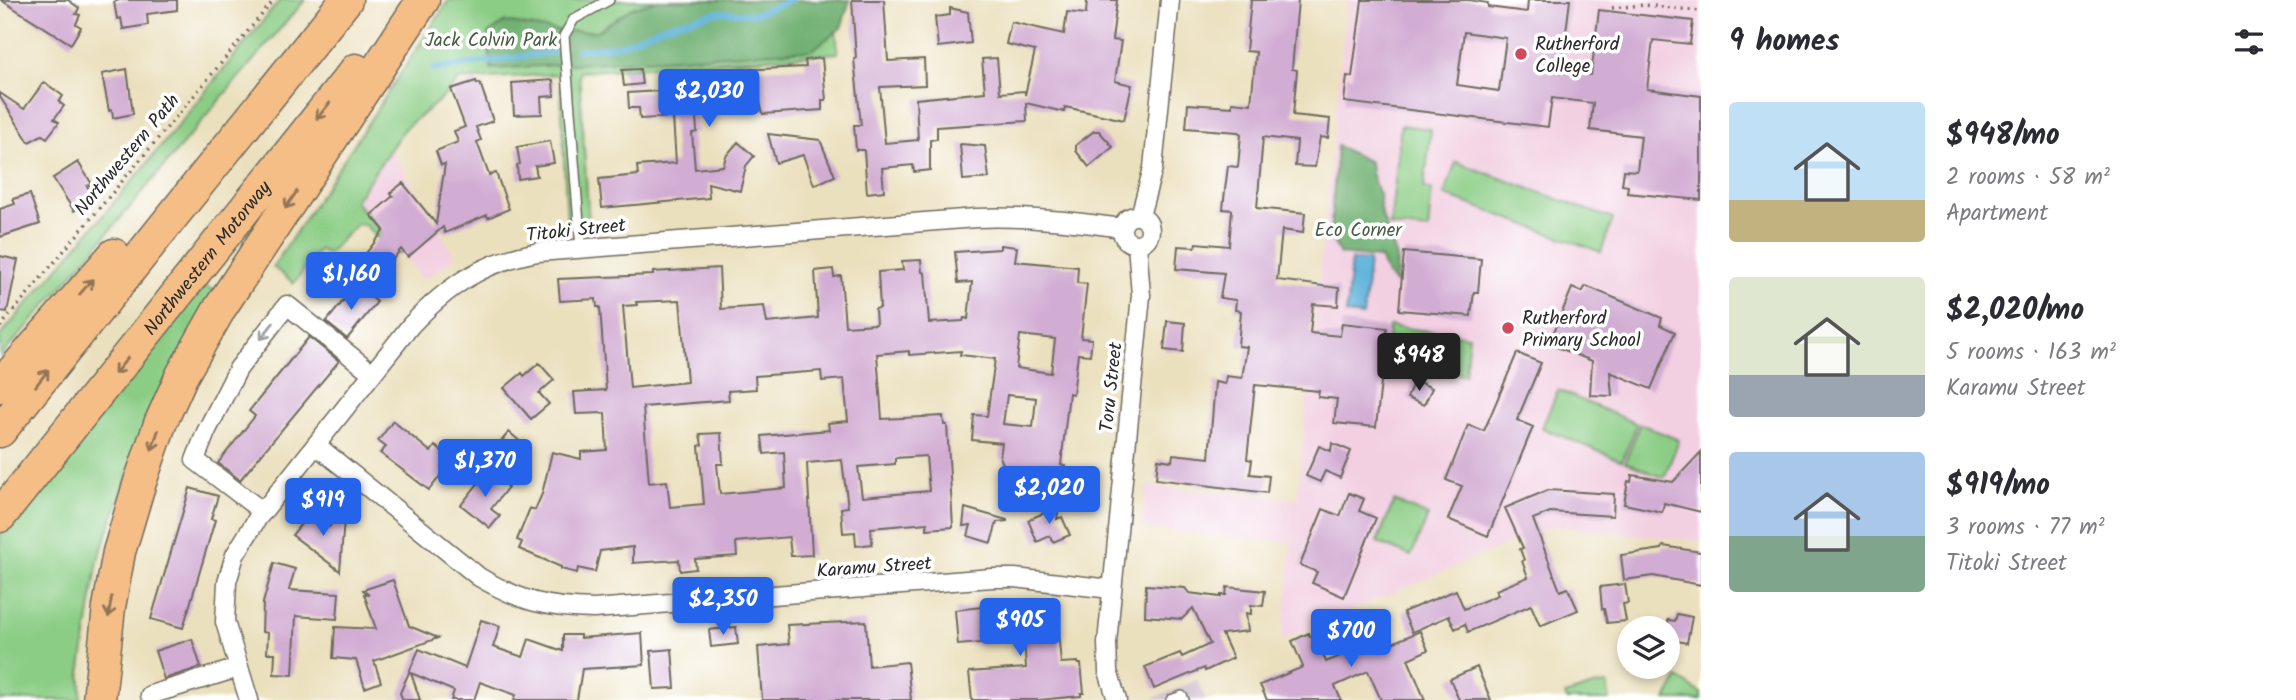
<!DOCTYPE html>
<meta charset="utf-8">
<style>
:root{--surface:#fff;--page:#f2f2f3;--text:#2b2b33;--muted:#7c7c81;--accent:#2563eb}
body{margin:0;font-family:Kalam,sans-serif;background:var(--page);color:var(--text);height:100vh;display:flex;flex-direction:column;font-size:26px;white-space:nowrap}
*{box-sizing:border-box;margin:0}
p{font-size:23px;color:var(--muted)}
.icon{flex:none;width:38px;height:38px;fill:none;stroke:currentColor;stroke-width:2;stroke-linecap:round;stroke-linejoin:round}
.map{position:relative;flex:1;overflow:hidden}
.sheet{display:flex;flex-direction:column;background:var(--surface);width:595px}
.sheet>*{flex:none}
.controls{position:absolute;left:1617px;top:616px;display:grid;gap:14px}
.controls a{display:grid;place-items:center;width:63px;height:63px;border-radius:50%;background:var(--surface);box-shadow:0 4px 10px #0003;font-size:35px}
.price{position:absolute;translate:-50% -60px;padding:0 16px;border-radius:7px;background:var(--accent);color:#fff;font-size:23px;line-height:46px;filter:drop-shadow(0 2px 4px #0008)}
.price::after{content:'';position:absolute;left:50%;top:42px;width:21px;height:16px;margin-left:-10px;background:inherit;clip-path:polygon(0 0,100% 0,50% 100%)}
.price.on{background:#222;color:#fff}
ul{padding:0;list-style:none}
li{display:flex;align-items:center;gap:21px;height:175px;padding:0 28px}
li span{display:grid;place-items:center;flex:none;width:196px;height:140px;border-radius:7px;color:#555}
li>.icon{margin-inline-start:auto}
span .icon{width:84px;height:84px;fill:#fffc;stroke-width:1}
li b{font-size:30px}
h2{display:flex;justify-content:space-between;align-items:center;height:84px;padding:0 28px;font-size:30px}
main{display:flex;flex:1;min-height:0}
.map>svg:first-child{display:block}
.built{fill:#f2cfe1}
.industrial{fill:#cfbdcf}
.green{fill:#8bcd85;stroke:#5b7c58;stroke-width:2}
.forest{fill:#70b072;stroke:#4e6e4e;stroke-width:2}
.water{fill:#5eb2da;stroke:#446e82;stroke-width:2}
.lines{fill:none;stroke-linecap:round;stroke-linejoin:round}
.stream{stroke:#5eb2da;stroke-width:6}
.building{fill:#d1acd3;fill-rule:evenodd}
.lane-casing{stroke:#6e6a5e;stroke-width:12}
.street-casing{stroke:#6e6a5e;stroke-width:21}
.highway-casing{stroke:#6e6a5e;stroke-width:35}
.path{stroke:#6e6a5e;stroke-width:3.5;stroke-dasharray:2 5;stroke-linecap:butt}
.lane{stroke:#fff;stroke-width:9}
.street{stroke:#fff;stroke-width:18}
.highway{stroke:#f6be87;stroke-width:32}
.oneway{stroke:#907459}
.oneway2{stroke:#a0a0a0}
.poi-dot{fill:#d1495b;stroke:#fff;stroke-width:2.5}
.labels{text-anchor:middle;stroke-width:7;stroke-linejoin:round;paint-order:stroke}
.park-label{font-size:19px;fill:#485c46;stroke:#fff}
.poi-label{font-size:19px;fill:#2b2b2b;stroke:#fff;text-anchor:start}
.street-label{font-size:19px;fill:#2b2b2b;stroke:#fff}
</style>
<main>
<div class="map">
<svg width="1701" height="700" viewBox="0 0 1701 700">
<rect width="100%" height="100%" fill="#fff"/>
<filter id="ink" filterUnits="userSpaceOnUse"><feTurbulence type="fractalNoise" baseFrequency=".0143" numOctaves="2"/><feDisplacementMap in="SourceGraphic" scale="14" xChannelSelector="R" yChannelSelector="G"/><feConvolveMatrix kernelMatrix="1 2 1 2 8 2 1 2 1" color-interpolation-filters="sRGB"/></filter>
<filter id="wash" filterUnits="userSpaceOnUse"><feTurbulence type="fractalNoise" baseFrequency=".00686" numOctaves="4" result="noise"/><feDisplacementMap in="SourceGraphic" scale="28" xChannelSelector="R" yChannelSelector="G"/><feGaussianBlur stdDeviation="1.57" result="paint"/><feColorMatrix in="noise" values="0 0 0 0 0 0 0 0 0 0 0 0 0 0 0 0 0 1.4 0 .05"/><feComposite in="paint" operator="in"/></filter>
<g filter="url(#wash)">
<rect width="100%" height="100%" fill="#ebe0be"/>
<path class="built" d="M1347 0H1701V541L1551 526 1282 640 1292 543 1142 528 1146 486 1297 499Z
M391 149 455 257 424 280 355 201Z"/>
<path class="industrial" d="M1197 680 1206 700H1150Z"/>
<path class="green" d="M280 0H305C202 118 105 241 0 357V336L140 172Z
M449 0H836L834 3 838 53 579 72 589 223 567 225 560 74 459 80 441 99 404 129 355 201 400 253 395 255 365 225 357 224 327 254 320 249 294 283 273 267Z
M1401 125 1431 129 1424 188 1432 190 1428 230 1390 226Z
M1456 162 1613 219 1601 252 1444 195Z
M202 283 219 295 132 463 98 560 81 668V700H0V536Z
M1389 326 1469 336 1465 374 1386 367Z
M1558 390 1637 424 1622 461 1542 428Z
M1640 424 1679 440 1664 478 1625 462Z
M1394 501 1428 516 1411 556 1377 542Z
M1678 678 1701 693V700H1666Z
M1607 684 1610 700H1567L1565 695 1593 686Z"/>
<path class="forest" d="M657 0H850L841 28 812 50 491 69 488 34 505 22 558 31H597L632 8Z
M1337 146 1370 162 1371 173 1380 198V210L1397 258 1396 283 1387 275 1380 258 1340 254 1330 236Z"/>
<path class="water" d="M1351 260 1369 261 1363 316 1346 314Z"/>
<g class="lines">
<path class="stream" d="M578 50 621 45 664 26 718 12 755 14 791 0
M434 69 554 52"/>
</g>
<g id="blocks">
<path class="building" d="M1 0H68L79 8 76 14 80 15 76 24 81 27 71 44Z
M119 0H177V10L147 14 148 25 123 29 121 18 117 19 114 2Z
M852 0H884L888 61 924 59 925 85 880 87 885 143 918 140 916 99 985 92 982 59 997 58 1000 93 1025 91V95L1035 51 1006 44 1011 22 1064 34 1067 12 1086 14 1087 0H1117L1112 40 1121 41 1115 81 1132 85 1124 120 1065 107 1064 112 1026 103 1027 121 937 127V139L930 140V170L914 172 913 165 882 168 884 191 867 193 864 150H856L854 125H861L854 59 856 58Z
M1251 0H1298L1292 69 1297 70 1293 115 1330 119 1328 138 1320 137 1315 167 1295 166 1297 141 1263 137 1257 208 1305 213 1303 233 1282 230 1277 280 1339 288 1338 306 1313 304 1310 333 1340 336 1342 323 1387 328 1376 427 1334 423 1337 399 1318 397 1319 391 1255 385 1247 459 1252 460 1250 474 1269 476 1267 493 1156 479 1158 459 1172 461 1173 454 1209 458 1215 382 1225 384 1226 376 1242 378 1247 347 1238 346 1241 311 1235 310 1236 300 1220 298 1224 273 1176 269 1178 246 1195 247 1196 243 1229 246 1232 210 1223 209 1225 190 1228 166 1238 167 1241 134 1238 132 1186 128 1188 104 1232 107V102L1251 104 1256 52 1246 51Z
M1362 0H1468L1488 3V7L1527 12 1528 0H1570L1561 72 1591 75 1599 10 1693 21 1690 44 1653 40 1647 89 1701 96V200L1627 193 1628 186 1622 185 1624 170 1637 171 1641 136 1590 130 1593 103 1552 98 1548 127 1344 102 1347 76 1352 77ZM1464 32 1506 38 1499 91 1457 85Z
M950 8 968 12 971 43 938 47 935 17 950 15Z
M822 58 826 100H822V110L763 114 758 96 695 99 697 132 692 133 695 169 723 166 726 156 738 142 754 156 746 166 740 191 708 183 709 198 602 208 599 179 638 175 637 166 676 163 673 117 640 119 639 108H629L628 93 674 90 672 73 806 67 805 60Z
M127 69 133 114 113 118 112 110 109 111 102 74Z
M640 69 642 84 624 86 622 70Z
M553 80 554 96 541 97 542 114 514 115 512 83Z
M476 81 477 84 480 83 493 121 476 127 481 140 477 142 489 175 496 173 509 209 488 218 487 215 445 233 443 227 408 257 401 249 372 285 353 270 384 230 371 215 393 196 390 193 403 183 436 224 445 164 441 165 436 151 458 142 454 131 465 127 451 89Z
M44 82 63 96 59 102 64 106 54 119 59 122 47 138 42 135 29 142 0 97V93L24 109Z
M1094 131H1099L1113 147 1089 167 1076 151V145Z
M768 134 820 140 835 176 814 185 803 155 776 163Z
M550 141 554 163 535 166 537 176 518 179 517 165 520 164 517 147Z
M960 144 985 146 989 178 963 180Z
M78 162 92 184 87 186 95 198 74 211 53 178Z
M30 194 40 224 0 237V209L15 204 13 199Z
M1000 245 1017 247 1015 261 1078 267 1077 283 1087 284 1081 338 1092 339 1090 355 1078 354 1073 394 1069 393 1061 465 1065 466 1060 499 1016 494 1000 457 1002 443 972 440 974 415 987 416 995 359 960 355 961 351 909 355V351L877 354 882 419 943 416 944 425H947L953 527 927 529V523L871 528 872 544 856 546 855 532 843 533 841 508 848 507 842 460 807 463 812 555 791 556 789 537 736 542 737 556 695 559 696 569 680 571 679 560 633 563V547L600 551 595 572 578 568 577 573 561 569V567L519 549 522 542 517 540 530 508 535 510 542 494 552 452 581 459V452L607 450 605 413 576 414 574 392 606 390 600 307H597L596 299 560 301 558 279 653 275V272L719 268 721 309 764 306 767 323 818 318 815 271 833 269 834 277 841 276 845 326 876 324 875 309 880 308 878 272 903 270 902 261 921 260 922 272 925 273 929 323 963 321 964 318 968 319 972 282 958 283 955 252 1000 249ZM680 300 687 382 630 388 623 306 637 305 636 302ZM1020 335 1055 339 1051 373 1016 368ZM821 371 822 381 844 379 848 421 828 423 829 430 762 436 764 454 784 452 786 488 720 494 717 464H723L721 433 700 434 702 445 699 446 704 504 670 507 667 481 649 483 643 407 729 400 728 391 756 389 755 376ZM1007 395 1036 398 1033 427 1003 424ZM926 456 929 491 862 497 858 467 895 464V458Z
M1404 252 1481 259 1478 292H1474L1471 316 1399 310Z
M0 256 18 260 7 312 0 311Z
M356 285 377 302 347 339 326 322Z
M1586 286 1662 318 1660 325 1675 332 1651 389 1610 372 1612 396 1590 395 1592 361 1549 344 1572 288 1582 292Z
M1167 321 1185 323 1183 352 1164 350Z
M309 337 339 361 240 480 218 463 255 416 249 411Z
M1517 353 1541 363 1517 420 1533 427 1488 536 1448 519 1462 486 1446 480 1468 425 1484 431Z
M539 363 554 380 539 393 549 404 531 419 504 388 522 373 524 376Z
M1414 380 1432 388 1424 405 1407 398Z
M393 421 431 452 435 446 453 460 429 490 380 453 386 447 378 441Z
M509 432 522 443 511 456 498 445Z
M1332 443 1351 451 1340 478 1325 471 1320 482 1306 476 1319 446 1331 451Z
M1701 452V512L1664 503 1662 512 1624 504 1628 481 1631 482 1632 475 1673 482Z
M488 471 508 487 491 509 500 516 490 528 461 505Z
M190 488 218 496 211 519 215 520 183 628 151 619Z
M1548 490 1614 494 1613 516 1550 512 1533 519 1560 591 1568 588 1578 610 1540 626 1531 605 1468 632 1465 624 1455 629 1449 616 1412 632 1403 612 1456 590 1464 609 1498 595 1496 590 1528 577 1522 561 1524 560 1520 549 1523 548 1505 508Z
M1349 493 1364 499 1359 511 1376 518 1344 597 1312 583 1317 572 1300 565 1323 509 1340 516Z
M345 506 340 571 292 535 311 512 329 527Z
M1059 506 1057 519 1062 517 1070 535 1053 542 1050 536 1037 542 1028 520Z
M965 508 1007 520V521L997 522 991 543 968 536 971 525 963 526Z
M1663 546 1701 552V585L1653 576 1624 580 1621 555 1662 549Z
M274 563 295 569 289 590 339 593 337 619 296 616 293 675 274 674 275 653H267L268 633 262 632 263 603Z
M393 580 409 626 438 638 374 661 381 682 365 688 356 660 333 658 335 627 376 629 364 594 369 595 363 590Z
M1625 584 1628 603 1623 604 1626 621 1607 623 1604 609H1602L1600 587Z
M1146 585 1185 588 1189 593 1221 597V595H1226L1227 587 1265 591 1263 606 1251 605V614L1246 613 1248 631 1222 634 1233 658 1205 671 1204 668 1154 689 1145 667 1180 653 1182 657 1210 644 1193 608 1182 619 1145 616Z
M982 607 983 610H1003V619L1054 614 1055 631H1058L1061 663 1078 662V664H1081L1084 693H1081V696L1038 700H972L969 672 1026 668 1024 639 958 645 955 610Z
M1367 614 1381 648 1420 631 1428 650 1408 659 1425 700H1381L1368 671 1335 686 1341 700H1267L1260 685 1303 667 1292 641 1309 633 1310 637 1315 635 1326 662 1363 647 1351 620Z
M1677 614 1692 617 1687 643 1668 639V620L1675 621Z
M481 620 500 626 493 647 523 657 529 639 563 651V635H580V638L642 633 644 665 582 669 577 700H514L516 695 480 682 474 700H451L454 691 411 673 420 700H403L400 693 419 649 465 668Z
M866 621 869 666 907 662 911 700H762L758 647 789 644 787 625Z
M736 627 738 644 711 647 709 630Z
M192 639 201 667 164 679 155 651Z
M672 649 675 688 654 689 651 651Z
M1477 667 1491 700H1459L1450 679Z"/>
</g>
</g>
<g filter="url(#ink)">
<use href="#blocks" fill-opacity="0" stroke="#6e6a5e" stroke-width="2"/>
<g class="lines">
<g class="lane-casing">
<path id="lane" d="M581 248 564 36 574 19 609 0
M1171 700 1182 696 1184 700"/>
</g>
<g class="street-casing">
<path id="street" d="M1140 216 1153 168 1170 0
M1122 230a14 14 0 1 1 28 0a14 14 0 1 1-28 0Z
M316 445 479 577C520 601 546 608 594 609L992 578H1015L1111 589
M263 512 195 460 206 432 238 369 287 305 372 373
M150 695 238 668
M249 700 225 622 227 582 235 555 257 519 411 325C449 285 483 262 538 252L976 218C1025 216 1074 221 1122 228
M1117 700 1108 671 1107 643 1141 295 1137 244"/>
</g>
<g class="highway-casing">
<g id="highway">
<path d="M0 386 114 255"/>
<path d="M0 431 346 0"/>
<path id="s1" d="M0 516 356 70"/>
<path d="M99 700 109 607 119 552 139 485 160 424 182 375 220 308 423 0"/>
</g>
</g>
<path class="path" d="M1612 8 1644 5 1701 11
M0 327 274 0"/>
<use href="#lane" class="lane"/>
<use href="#street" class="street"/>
<use href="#highway" class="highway"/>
</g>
<defs><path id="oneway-shaft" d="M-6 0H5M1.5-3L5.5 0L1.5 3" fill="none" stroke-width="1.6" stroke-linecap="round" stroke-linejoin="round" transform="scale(1.75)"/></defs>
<g class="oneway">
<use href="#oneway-shaft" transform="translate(323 111) rotate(129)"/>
<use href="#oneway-shaft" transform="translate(291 200) rotate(124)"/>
<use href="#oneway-shaft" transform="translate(86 287) rotate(-49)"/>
<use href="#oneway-shaft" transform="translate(121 366) rotate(129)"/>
<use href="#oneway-shaft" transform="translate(42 378) rotate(-52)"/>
<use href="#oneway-shaft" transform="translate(155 440) rotate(109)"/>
<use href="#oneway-shaft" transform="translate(110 607) rotate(99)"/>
</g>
<use class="oneway2" href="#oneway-shaft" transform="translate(267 331) rotate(128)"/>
</g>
<g class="poi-dot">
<circle cx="1521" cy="54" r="7"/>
<circle cx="1508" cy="328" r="7"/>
</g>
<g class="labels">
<g class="park-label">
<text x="491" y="46">Jack Colvin Park</text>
<text x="1358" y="236">Eco Corner</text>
</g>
<g class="poi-label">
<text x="1535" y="50">Rutherford<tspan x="1535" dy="22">College</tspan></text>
<text x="1522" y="324">Rutherford<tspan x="1522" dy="22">Primary School</tspan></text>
</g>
<g class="street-label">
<text transform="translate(126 154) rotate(-50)" y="7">Northwestern Path</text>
<text transform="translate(576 229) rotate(-6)" y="7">Titoki Street</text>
<text dy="7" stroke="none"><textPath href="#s1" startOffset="331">Northwestern Motorway</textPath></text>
<text transform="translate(1110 387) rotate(-84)" y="7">Toru Street</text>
<text transform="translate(874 566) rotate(-4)" y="7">Karamu Street</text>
</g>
</g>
</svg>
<div class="controls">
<a><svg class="icon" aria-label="layers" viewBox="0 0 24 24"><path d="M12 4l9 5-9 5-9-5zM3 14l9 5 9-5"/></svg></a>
</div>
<b class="price" style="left:709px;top:129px">$2,030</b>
<b class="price" style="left:351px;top:312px">$1,160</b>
<b class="price on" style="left:1419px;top:393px">$948</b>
<b class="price" style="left:485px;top:499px">$1,370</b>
<b class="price" style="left:1049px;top:526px">$2,020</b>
<b class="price" style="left:323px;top:538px">$919</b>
<b class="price" style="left:723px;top:637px">$2,350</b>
<b class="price" style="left:1020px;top:658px">$905</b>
<b class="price" style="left:1351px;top:669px">$700</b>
</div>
<section class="sheet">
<h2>9 homes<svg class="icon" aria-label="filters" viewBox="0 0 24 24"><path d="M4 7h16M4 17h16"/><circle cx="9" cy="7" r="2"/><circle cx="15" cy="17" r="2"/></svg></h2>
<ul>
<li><span style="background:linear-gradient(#bfe0f5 70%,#c2b280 0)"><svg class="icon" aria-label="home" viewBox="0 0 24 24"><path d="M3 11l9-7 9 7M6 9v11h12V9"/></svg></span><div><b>$948/mo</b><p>2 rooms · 58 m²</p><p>Apartment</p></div></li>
<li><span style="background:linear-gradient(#dfe7d0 70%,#9aa5b1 0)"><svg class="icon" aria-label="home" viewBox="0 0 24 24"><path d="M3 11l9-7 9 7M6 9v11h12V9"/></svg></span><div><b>$2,020/mo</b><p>5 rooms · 163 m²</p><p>Karamu Street</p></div></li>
<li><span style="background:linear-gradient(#a9c7e8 60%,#7fa58c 0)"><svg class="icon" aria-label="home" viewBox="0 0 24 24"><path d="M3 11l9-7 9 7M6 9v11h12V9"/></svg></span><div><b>$919/mo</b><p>3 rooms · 77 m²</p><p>Titoki Street</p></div></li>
</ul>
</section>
</main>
